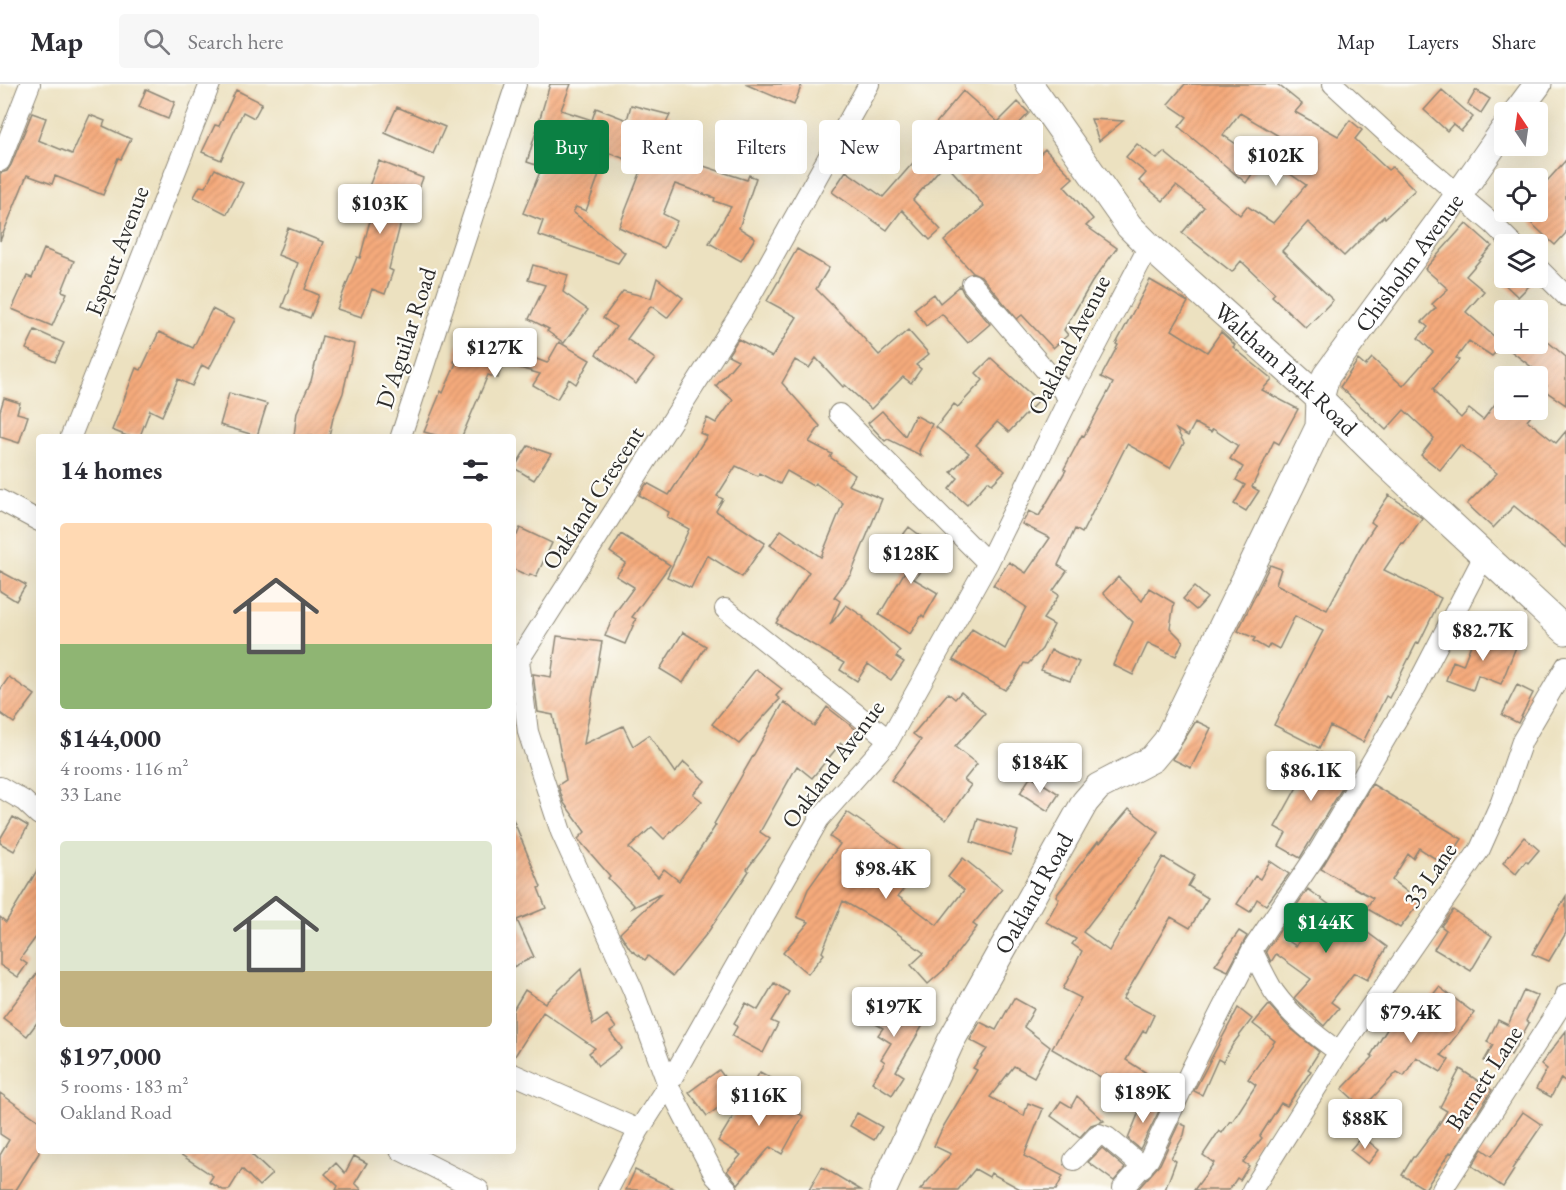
<!DOCTYPE html>
<meta charset="utf-8">
<style>
:root{--surface:#fff;--page:#f7f7f7;--text:#2b2b33;--muted:#7c7c81;--line:#e1e1e2;--accent:#0b8043}
body{margin:0;font-family:"EB Garamond",serif;background:var(--page);color:var(--text);height:100vh;display:flex;flex-direction:column;font-size:22px;white-space:nowrap}
*{box-sizing:border-box;margin:0}
p{font-size:20px;color:var(--muted)}
.icon{flex:none;width:33px;height:33px;fill:none;stroke:currentColor;stroke-width:2;stroke-linecap:round;stroke-linejoin:round}
.map{position:relative;flex:1;overflow:hidden}
.sheet{position:absolute;left:36px;top:350px;width:480px;height:720px;display:flex;flex-direction:column;background:var(--surface);border-radius:6px;box-shadow:0 6px 24px #0002}
.sheet>*{flex:none}
.banner{position:absolute;left:534px;top:36px;width:570px;height:54px;display:flex;gap:12px}
.needle{width:39px;rotate:347deg}
.fabs{position:absolute;left:1494px;top:18px;display:grid;gap:12px}
.fabs a{display:grid;place-items:center;width:54px;height:54px;border-radius:6px;background:var(--surface);box-shadow:0 6px 24px #0002;font-size:30px}
.price{position:absolute;translate:-50% -51px;padding:0 14px;border-radius:6px;background:#fff;color:#222;font-size:20px;line-height:39px;filter:drop-shadow(0 2px 3px #0008)}
.price::after{content:'';position:absolute;left:50%;top:36px;width:18px;height:14px;margin-left:-9px;background:inherit;clip-path:polygon(0 0,100% 0,50% 100%)}
.price.on{background:var(--accent);color:#fff}
ul{padding:0;list-style:none}
li{display:grid;align-content:center;gap:12px;height:318px;padding:0 24px}
li span{display:grid;place-items:center;height:186px;border-radius:6px;color:#555}
li>.icon{margin-inline-start:auto}
span .icon{width:108px;height:108px;fill:#fffc;stroke-width:1}
li b{font-size:26px}
h2{display:flex;justify-content:space-between;align-items:center;height:72px;padding:0 24px;font-size:26px}
.pill{padding:0 21px;border-radius:6px;background:var(--surface);box-shadow:0 6px 24px #0002;font-size:21px;line-height:54px}
.pill.on{background:var(--accent);color:#fff}
header{display:flex;align-items:center;gap:36px;box-sizing:border-box;height:84px;padding:0 30px;background:var(--surface);border-bottom:2px solid var(--line)}
header strong{font-size:28px}
nav{display:flex;gap:33px;margin-inline-start:auto;font-size:21px}
.search{width:420px;height:54px;background:var(--page);display:flex;align-items:center;gap:15px;box-sizing:border-box;padding:0 21px;border-radius:6px;color:var(--muted);font-size:22px}
.map>svg:first-child{display:block}
.building{fill:url(#building-hatch)}
.lines{fill:none;stroke-linecap:round;stroke-linejoin:round}
.street-casing{stroke:#8c8676;stroke-width:22}
.secondary-casing{stroke:#8c8676;stroke-width:29}
.street{stroke:#fff;stroke-width:20}
.secondary{stroke:#fff;stroke-width:27}
.labels{text-anchor:middle;stroke-width:4.5;stroke-linejoin:round;paint-order:stroke}
.street-label{font-size:24px;fill:#2b2b2b;stroke:#fdfcf7}
</style>
<header>
<strong>Map</strong>
<div class="search"><svg class="icon" aria-label="search" viewBox="0 0 24 24"><circle cx="10" cy="10" r="6"/><path d="M15 15l6 6"/></svg>Search here</div>
<nav><a>Map</a><a>Layers</a><a>Share</a></nav>
</header>
<div class="map">
<svg width="1566" height="1106" viewBox="0 0 1566 1106">
<defs>
<pattern id="building-hatch" width="6" height="6" patternUnits="userSpaceOnUse" patternTransform="scale(1.5)"><rect width="6" height="6" fill="#f5aa7b"/><path d="M-1 1l2-2M0 6l6-6M5 7l2-2" fill="none" stroke="#d2926a"/></pattern>
</defs>
<rect width="100%" height="100%" fill="#fdfcf7"/>
<filter id="ink" filterUnits="userSpaceOnUse"><feTurbulence type="fractalNoise" baseFrequency=".0167" numOctaves="2"/><feDisplacementMap in="SourceGraphic" scale="12" xChannelSelector="R" yChannelSelector="G"/><feConvolveMatrix kernelMatrix="1 2 1 2 8 2 1 2 1" color-interpolation-filters="sRGB"/></filter>
<filter id="wash" filterUnits="userSpaceOnUse"><feTurbulence type="fractalNoise" baseFrequency=".008" numOctaves="4" result="noise"/><feDisplacementMap in="SourceGraphic" scale="24" xChannelSelector="R" yChannelSelector="G"/><feGaussianBlur stdDeviation="1.35" result="paint"/><feColorMatrix in="noise" values="0 0 0 0 0 0 0 0 0 0 0 0 0 0 0 0 0 1.4 0 .05"/><feComposite in="paint" operator="in"/></filter>
<g filter="url(#wash)">
<rect width="100%" height="100%" fill="#ece1c0"/>
<g id="blocks">
<path class="building" d="M550 0H571L561 26 592 36 596 24 627 36 631 21 670 31 660 52 668 55 663 69 747 96 749 91 756 94 739 144 755 154 741 177 709 159 731 123 714 117 715 114 675 100 663 130 677 137 664 164 619 143 643 82 607 68 586 127 576 123 573 128 625 169 618 179 538 151 543 137 523 129 542 83 527 78Z
M745 0H802L794 21Z
M1185 0H1277L1302 20 1295 28 1338 52 1350 36 1362 46 1355 55 1388 86 1392 83 1415 106 1385 134 1384 132 1344 172 1308 138 1282 167 1333 216 1306 244 1272 212 1275 209 1241 177 1232 188 1182 149 1204 123 1176 102 1163 117 1139 97 1146 89 1126 73 1137 60 1157 75 1164 68 1240 131 1247 122 1273 139 1306 101 1267 74 1282 54 1240 29 1223 51 1261 77 1246 99 1179 43 1187 33 1168 20Z
M146 5 175 18 168 35 139 23Z
M236 6 262 19 254 34 243 28 221 76 202 68 215 41 219 42Z
M1442 6 1473 33 1461 47 1453 40 1447 47 1424 26Z
M1476 6 1490 15 1481 29 1468 20Z
M963 7 998 38 1018 18 1029 29 1012 47 1036 74 1045 65 1073 94 1064 102 1093 135 1086 142 1117 164 1092 198 1064 246 1068 251 1053 264 1022 231 1017 235 981 192 972 188 944 157 984 122 945 79 913 116 941 146 930 156 902 126 887 146 832 108 846 87 883 113 927 63 920 58Z
M397 23 445 43 433 70 385 49Z
M32 29 46 34 38 56 72 70 90 31 105 37 103 42 131 55 121 75 118 74 103 111 55 92 52 100 27 91 0 157V89L7 87 11 81Z
M1091 35 1123 37 1099 57Z
M861 40 877 48 859 82 844 74Z
M1566 76V149L1555 161 1519 128H1538V107Z
M379 77 423 94 411 125 405 122 389 185 393 187 385 210 372 205 362 233 337 225 357 173 360 174 372 129 360 125Z
M215 85 243 99 227 130 194 113 200 102 205 103Z
M1466 139 1492 162 1466 192 1484 207 1466 228 1503 260H1544L1547 257 1566 273V321L1544 306 1547 302 1538 296V288L1503 261 1492 272 1469 257 1456 274 1459 276 1433 305 1435 307 1434 308 1461 334 1469 325 1483 336 1504 308V326H1535L1527 336 1556 359 1566 347V464L1514 422 1493 444 1467 420 1497 389 1460 361 1440 386 1421 371 1434 354 1404 326 1386 346 1340 303 1358 276 1365 282 1372 274 1403 302 1433 268 1418 254 1428 243 1422 238 1436 224 1432 220 1448 205 1425 185Z
M288 144 323 158 305 205 319 211 310 234 282 223 298 179 278 171Z
M44 165 74 177 62 207 67 209 52 242 12 225 27 192 32 194Z
M797 165 829 184 816 205 850 239 879 271 908 246 929 270 916 281 921 285 911 299 903 293 871 325 845 301 843 303 816 274 809 284 795 276 782 299 820 342 809 358 832 370 830 373 855 391 848 401 882 415 851 490 834 513 840 517 830 541 846 521 864 533 863 534 900 567 896 573 904 578 891 596 868 580 857 597 840 586 844 579 776 539 809 488 770 461 781 446 821 473 843 419 815 399 813 402 787 387 780 400 759 389 758 392 736 382 717 412 723 415 716 427 765 459 742 493 707 471 691 504 667 493 689 445 667 433 669 428 639 411 647 399 669 411 707 352 700 349 707 334 716 339 733 316 716 302 738 276 728 271 738 255 772 273 797 233 767 217Z
M533 181 568 191 563 208 588 226 564 259 547 247 549 245 529 235 545 201 528 196Z
M657 194 683 214 667 234 651 222 627 255 655 275 636 300 596 270 616 243 603 234 623 207 651 214Z
M1498 194H1531L1534 197 1518 213Z
M1150 196 1188 218 1172 246 1207 268 1221 248 1235 261 1233 263 1272 295 1262 306 1298 325 1279 360 1274 357 1252 403 1259 407 1246 427 1234 420 1245 401 1236 396 1243 383 1230 375 1238 362 1213 345 1211 348 1195 339 1188 352 1176 345 1184 359 1170 384 1127 360 1082 449 1075 445 1058 481 1067 487 1053 507 1059 511 1043 535 1054 541 1042 565 1028 580 1024 579 1014 596 1005 606 953 576 972 545 1005 565 1026 523 993 501 1009 478 1026 489 1050 454 1022 440 1029 427 1039 432 1066 386 1064 385 1082 351 1084 352 1113 299 1101 293 1118 261 1116 260Z
M960 202 963 208 990 240 968 259 942 230 926 242 914 225 934 210 940 219Z
M212 225 234 236 209 285 202 281 192 302 178 295 162 332 150 326 140 352H127L112 346 136 284 141 286 159 248 193 264Z
M35 246 64 259 55 278 26 265Z
M463 247 547 279 559 258 590 276 576 300 569 295 557 315 533 301 540 290 503 279 498 294 488 291 462 352H439L424 348 441 307 443 309 456 279 454 278 457 270 455 269Z
M322 252 354 260 343 309 333 334 329 352H294L297 328 311 297Z
M991 274 1038 317 1009 348 997 338 976 361 1005 387 992 400 988 397 967 421 949 405 958 394 951 388 969 369 936 343 954 320 958 323 983 296 976 289Z
M229 309 267 320 257 352 220 341Z
M4 314 20 319 17 329 28 332 19 359 0 353V327Z
M882 327 905 352 915 331 932 340 919 367 922 372 888 355 885 357 868 339Z
M528 362 551 370 534 396 514 384Z
M1389 411 1422 434 1404 460 1402 459 1384 486 1441 514 1419 559 1417 558 1389 614 1386 612 1363 658 1330 642 1319 664 1274 641 1323 547 1295 532 1279 565 1270 560 1267 565 1253 557 1255 554 1238 547 1270 481 1281 485 1276 500 1327 526 1360 464 1375 441 1371 438Z
M909 443 938 465 914 495 938 509 924 533 922 531 910 550 879 531 913 474 896 460Z
M520 444 552 459 536 493 530 490 529 492 513 485V449L517 451Z
M621 450 670 481 632 533 636 535 625 560 605 552 615 529 634 503 616 492 626 479 610 468Z
M0 487 26 501 16 517 0 507Z
M1118 493 1142 517 1149 504 1174 519 1170 544 1183 557 1176 572 1148 559 1133 591 1113 581 1133 538 1103 509Z
M1194 503 1207 514 1196 526 1183 515Z
M683 548 706 562 683 599 660 585Z
M1476 548 1516 563 1501 600 1478 591 1473 606 1446 596 1453 577 1463 581Z
M557 552 602 558 584 660 623 642 633 662 649 651 675 689 684 678 705 697 693 710 702 717 664 755 652 743 629 764 658 793 664 785 679 797 716 741 714 740 784 618 814 642 827 623 859 648 848 664 841 659 812 694 797 682 760 748 770 755 747 785 749 787 708 848 673 892 648 872 645 876 630 865 620 849 662 809 632 824 634 821 608 794 610 792 578 755 585 748 564 719 558 701 566 696 553 631 538 628 533 590 551 593Z
M1051 566 1079 578 1070 597 1041 586Z
M756 585 782 605 776 612 780 615 739 660 712 640Z
M9 593 35 611 14 639 0 629V606Z
M1517 601 1533 609 1518 639 1502 631Z
M961 608 985 629 955 663 977 680 964 696 971 701 946 736 891 696 921 656 913 650 948 609 955 615Z
M1196 637 1211 644 1191 684 1172 675Z
M1317 667 1346 682 1345 684 1352 688 1300 774 1279 762 1286 749 1275 743Z
M1031 692 1059 710 1048 727 1020 709Z
M1372 700 1462 755 1445 781 1419 764 1413 774 1408 770 1392 796 1420 818 1400 844 1366 824 1373 814 1321 785Z
M1129 725 1159 749 1083 848 1109 867 1163 773 1194 792 1188 802 1208 814 1190 844 1171 833 1123 915 1154 931 1146 948 1143 947 1126 976 1148 990 1133 1006 1107 990 1104 995 1052 965 1081 914 1063 905 1082 867 1072 860 1076 855 1046 838 1059 815 1056 812 1098 757 1100 759Z
M847 728 894 760 921 783 898 812 937 841 964 806 948 793 963 774 1002 805 973 840 977 843 945 885 928 900 911 881 924 869 890 844 843 817 822 868 824 870 808 890 783 869 809 838 797 833 808 805 840 760 830 753Z
M13 733 28 742 14 767 0 759V755Z
M513 735 541 803 538 804 546 824 517 836 534 873 513 883Z
M978 735 1018 747 1011 771 971 758Z
M1524 753 1539 766 1528 779 1526 777 1516 790 1503 779Z
M1270 777 1289 790 1266 821 1257 815 1250 828 1237 820 1255 792 1260 795Z
M39 783V849L20 875 27 880 18 893 0 881V833L6 838Z
M1308 805 1387 863 1367 896 1354 889 1331 918 1339 924 1324 942 1294 914 1311 895 1276 870 1271 878 1266 867 1291 830 1295 832 1284 854 1296 862 1312 838 1294 825Z
M1566 812V849L1549 877 1532 870Z
M1453 826 1492 852 1471 887 1434 865 1446 846 1441 842Z
M1239 847 1247 852 1228 887 1215 881Z
M581 885 593 941 607 931 616 944 610 948 622 964 598 982 589 969 595 964 543 928 513 975V926L525 906 545 919Z
M39 887V936L27 952 3 934Z
M774 899 789 908 771 937 778 940 763 969 732 952 737 943 734 939 746 919 758 926Z
M1439 903 1474 929 1441 971 1449 976 1441 988 1416 973 1404 992 1397 988 1363 1024 1342 1005 1373 973 1371 971 1396 931 1408 916 1421 926Z
M1524 906 1538 912 1526 937 1529 939 1511 971 1509 969 1500 985 1484 977 1493 961 1487 958 1498 936 1508 941Z
M877 911 889 918 890 915 926 936 896 987 904 992 892 1011 872 998 885 978 881 975 891 959 878 951 883 944 865 934Z
M1014 914 1034 925 1024 943 1050 963 1034 993 1014 982 990 1013 1024 1032 1028 1019 1043 1025 1024 1072 1063 1092 1056 1106H1022L991 1089 989 1093 975 1085 958 1106H920L951 1070 934 1062 943 1043 977 986 973 984 987 965 970 956 980 938 996 946Z
M1269 921 1288 942 1319 968 1308 985 1311 987 1287 1022 1281 1019 1260 1052 1262 1054 1243 1078 1249 1082 1240 1096 1237 1094 1229 1106H1194L1214 1079 1203 1071 1219 1047 1222 1049 1230 1037 1232 1038 1256 1001 1248 995 1275 957 1253 940Z
M1238 924 1252 935 1233 960 1223 978 1218 975 1202 1011 1194 1007Z
M1566 947V998L1561 994 1551 1013 1536 1005 1547 985 1541 980Z
M1460 985 1492 1006 1452 1069 1450 1068 1425 1105 1402 1091 1413 1073H1415L1436 1045 1447 1027 1440 1023Z
M719 986 737 1010 707 1032 689 1008Z
M760 988 780 999 772 1015 803 1032 782 1070 770 1063 738 1100 727 1087 741 1071 718 1057Z
M0 1009 39 1037V1069L16 1106H0V1071L9 1056 0 1050Z
M1077 1012 1104 1037 1091 1041 1080 1053 1051 1032 1061 1017 1071 1023Z
M1143 1018 1160 1025 1140 1065 1128 1055Z
M1523 1028 1542 1041 1512 1085 1514 1086 1503 1103 1472 1082 1482 1065 1492 1072Z
M857 1029 882 1043 874 1056 850 1042Z
M1179 1039 1186 1042 1184 1051 1171 1074 1176 1077 1165 1106H1140L1138 1105 1160 1080Z
M1362 1052 1379 1066 1368 1080 1350 1066Z
M1102 1064 1125 1084 1114 1097 1088 1078Z
M174 1066H253L251 1070 272 1090 259 1102 242 1085 229 1106H223L209 1098 213 1092Z
M354 1072 367 1079 355 1099 362 1106H336L338 1102 325 1090 336 1079 345 1089Z
M822 1083 861 1106H809Z
M635 1086 677 1106H626Z"/>
</g>
</g>
<g filter="url(#ink)">
<use href="#blocks" fill-opacity="0" stroke="#8c8676" stroke-width="1.5"/>
<g class="lines">
<g class="street-casing">
<path id="street" d="M1333 0 1394 56 1492 139 1513 160
M0 77 30 0
M1538 184 1566 212
M972 200 1069 314
M839 330 988 479
M71 352 210 0
M401 352 516 0
M0 416 39 437
M725 525 889 656
M0 703 24 717 39 731
M1339 968C1315 951 1292 933 1274 908 1266 895 1259 880 1252 866L1317 770 1416 603 1485 470
M513 990 639 1046
M400 1066 479 1106
M1074 1076 1099 1050 1107 1053 1143 1083
M608 1106 639 1046 668 1001 819 735 889 656 988 479 1069 314 1149 162
M728 1106 715 1092 668 1001 633 906 561 748 528 648 519 576 744 224 869 0
M1126 1106 1123 1104 1149 1075 1191 986 1252 866
M1252 1106 1339 968 1480 765 1501 718 1522 657 1566 582
M1442 1106 1565 915 1566 910"/>
</g>
<g class="secondary-casing">
<g id="secondary">
<path id="s1" d="M1029 0 1129 142 1149 162 1320 315 1383 377 1566 547"/>
<path d="M1517 28 1538 0"/>
<path id="s2" d="M883 1106 951 957 1085 718 1098 703 1152 675 1167 657 1319 343 1320 315 1326 292 1458 112 1504 46"/>
</g>
</g>
<use href="#street" class="street"/>
<use href="#secondary" class="secondary"/>
</g>
</g>
<g class="labels">
<g class="street-label">
<text transform="translate(117 167) rotate(-69)" y="8">Espeut Avenue</text>
<text dy="8" stroke="none"><textPath href="#s2" startOffset="1083">Chisholm Avenue</textPath></text>
<text transform="translate(406 254) rotate(-72)" y="8">D'Aguilar Road</text>
<text transform="translate(1069 261) rotate(-63)" y="8">Oakland Avenue</text>
<text dy="8" stroke="none"><textPath href="#s1" startOffset="386">Waltham Park Road</textPath></text>
<text transform="translate(593 414) rotate(-57)" y="8">Oakland Crescent</text>
<text transform="translate(833 680) rotate(-53)" y="8">Oakland Avenue</text>
<text transform="translate(1430 791) rotate(-55)" y="8">33 Lane</text>
<text dy="8" stroke="none"><textPath href="#s2" startOffset="333">Oakland Road</textPath></text>
<text transform="translate(1484 994) rotate(-57)" y="8">Barnett Lane</text>
</g>
</g>
</svg>
<div class="fabs">
<a><svg class="needle" viewBox="-14 -14 28 28"><path d="M0-13l5 13h-10z" fill="#e53935"/><path d="M0 13l5-13h-10z" fill="#7c7c81"/></svg></a>
<a><svg class="icon" aria-label="locate" viewBox="0 0 24 24"><circle cx="12" cy="12" r="6"/><path d="M12 2v4M12 18v4M2 12h4M18 12h4"/></svg></a>
<a><svg class="icon" aria-label="layers" viewBox="0 0 24 24"><path d="M12 4l9 5-9 5-9-5zM3 14l9 5 9-5"/></svg></a>
<a>+</a>
<a>−</a>
</div>
<b class="price" style="left:1276px;top:103px">$102K</b>
<b class="price" style="left:380px;top:151px">$103K</b>
<b class="price" style="left:495px;top:295px">$127K</b>
<b class="price" style="left:911px;top:501px">$128K</b>
<b class="price" style="left:1483px;top:578px">$82.7K</b>
<b class="price" style="left:1040px;top:710px">$184K</b>
<b class="price" style="left:1311px;top:718px">$86.1K</b>
<b class="price" style="left:886px;top:816px">$98.4K</b>
<b class="price on" style="left:1326px;top:870px">$144K</b>
<b class="price" style="left:894px;top:954px">$197K</b>
<b class="price" style="left:1411px;top:960px">$79.4K</b>
<b class="price" style="left:1143px;top:1040px">$189K</b>
<b class="price" style="left:759px;top:1043px">$116K</b>
<b class="price" style="left:1365px;top:1066px">$88K</b>
<div class="banner">
<a class="pill on">Buy</a>
<a class="pill">Rent</a>
<a class="pill">Filters</a>
<a class="pill">New</a>
<a class="pill">Apartment</a>
</div>
<section class="sheet">
<h2>14 homes<svg class="icon" aria-label="filters" viewBox="0 0 24 24"><path d="M4 7h16M4 17h16"/><circle cx="9" cy="7" r="2"/><circle cx="15" cy="17" r="2"/></svg></h2>
<ul>
<li><span style="background:linear-gradient(#ffd9b3 65%,#8fb573 0)"><svg class="icon" aria-label="home" viewBox="0 0 24 24"><path d="M3 11l9-7 9 7M6 9v11h12V9"/></svg></span><div><b>$144,000</b><p>4 rooms · 116 m²</p><p>33 Lane</p></div></li>
<li><span style="background:linear-gradient(#dfe7d0 70%,#c2b280 0)"><svg class="icon" aria-label="home" viewBox="0 0 24 24"><path d="M3 11l9-7 9 7M6 9v11h12V9"/></svg></span><div><b>$197,000</b><p>5 rooms · 183 m²</p><p>Oakland Road</p></div></li>
</ul>
</section>
</div>
